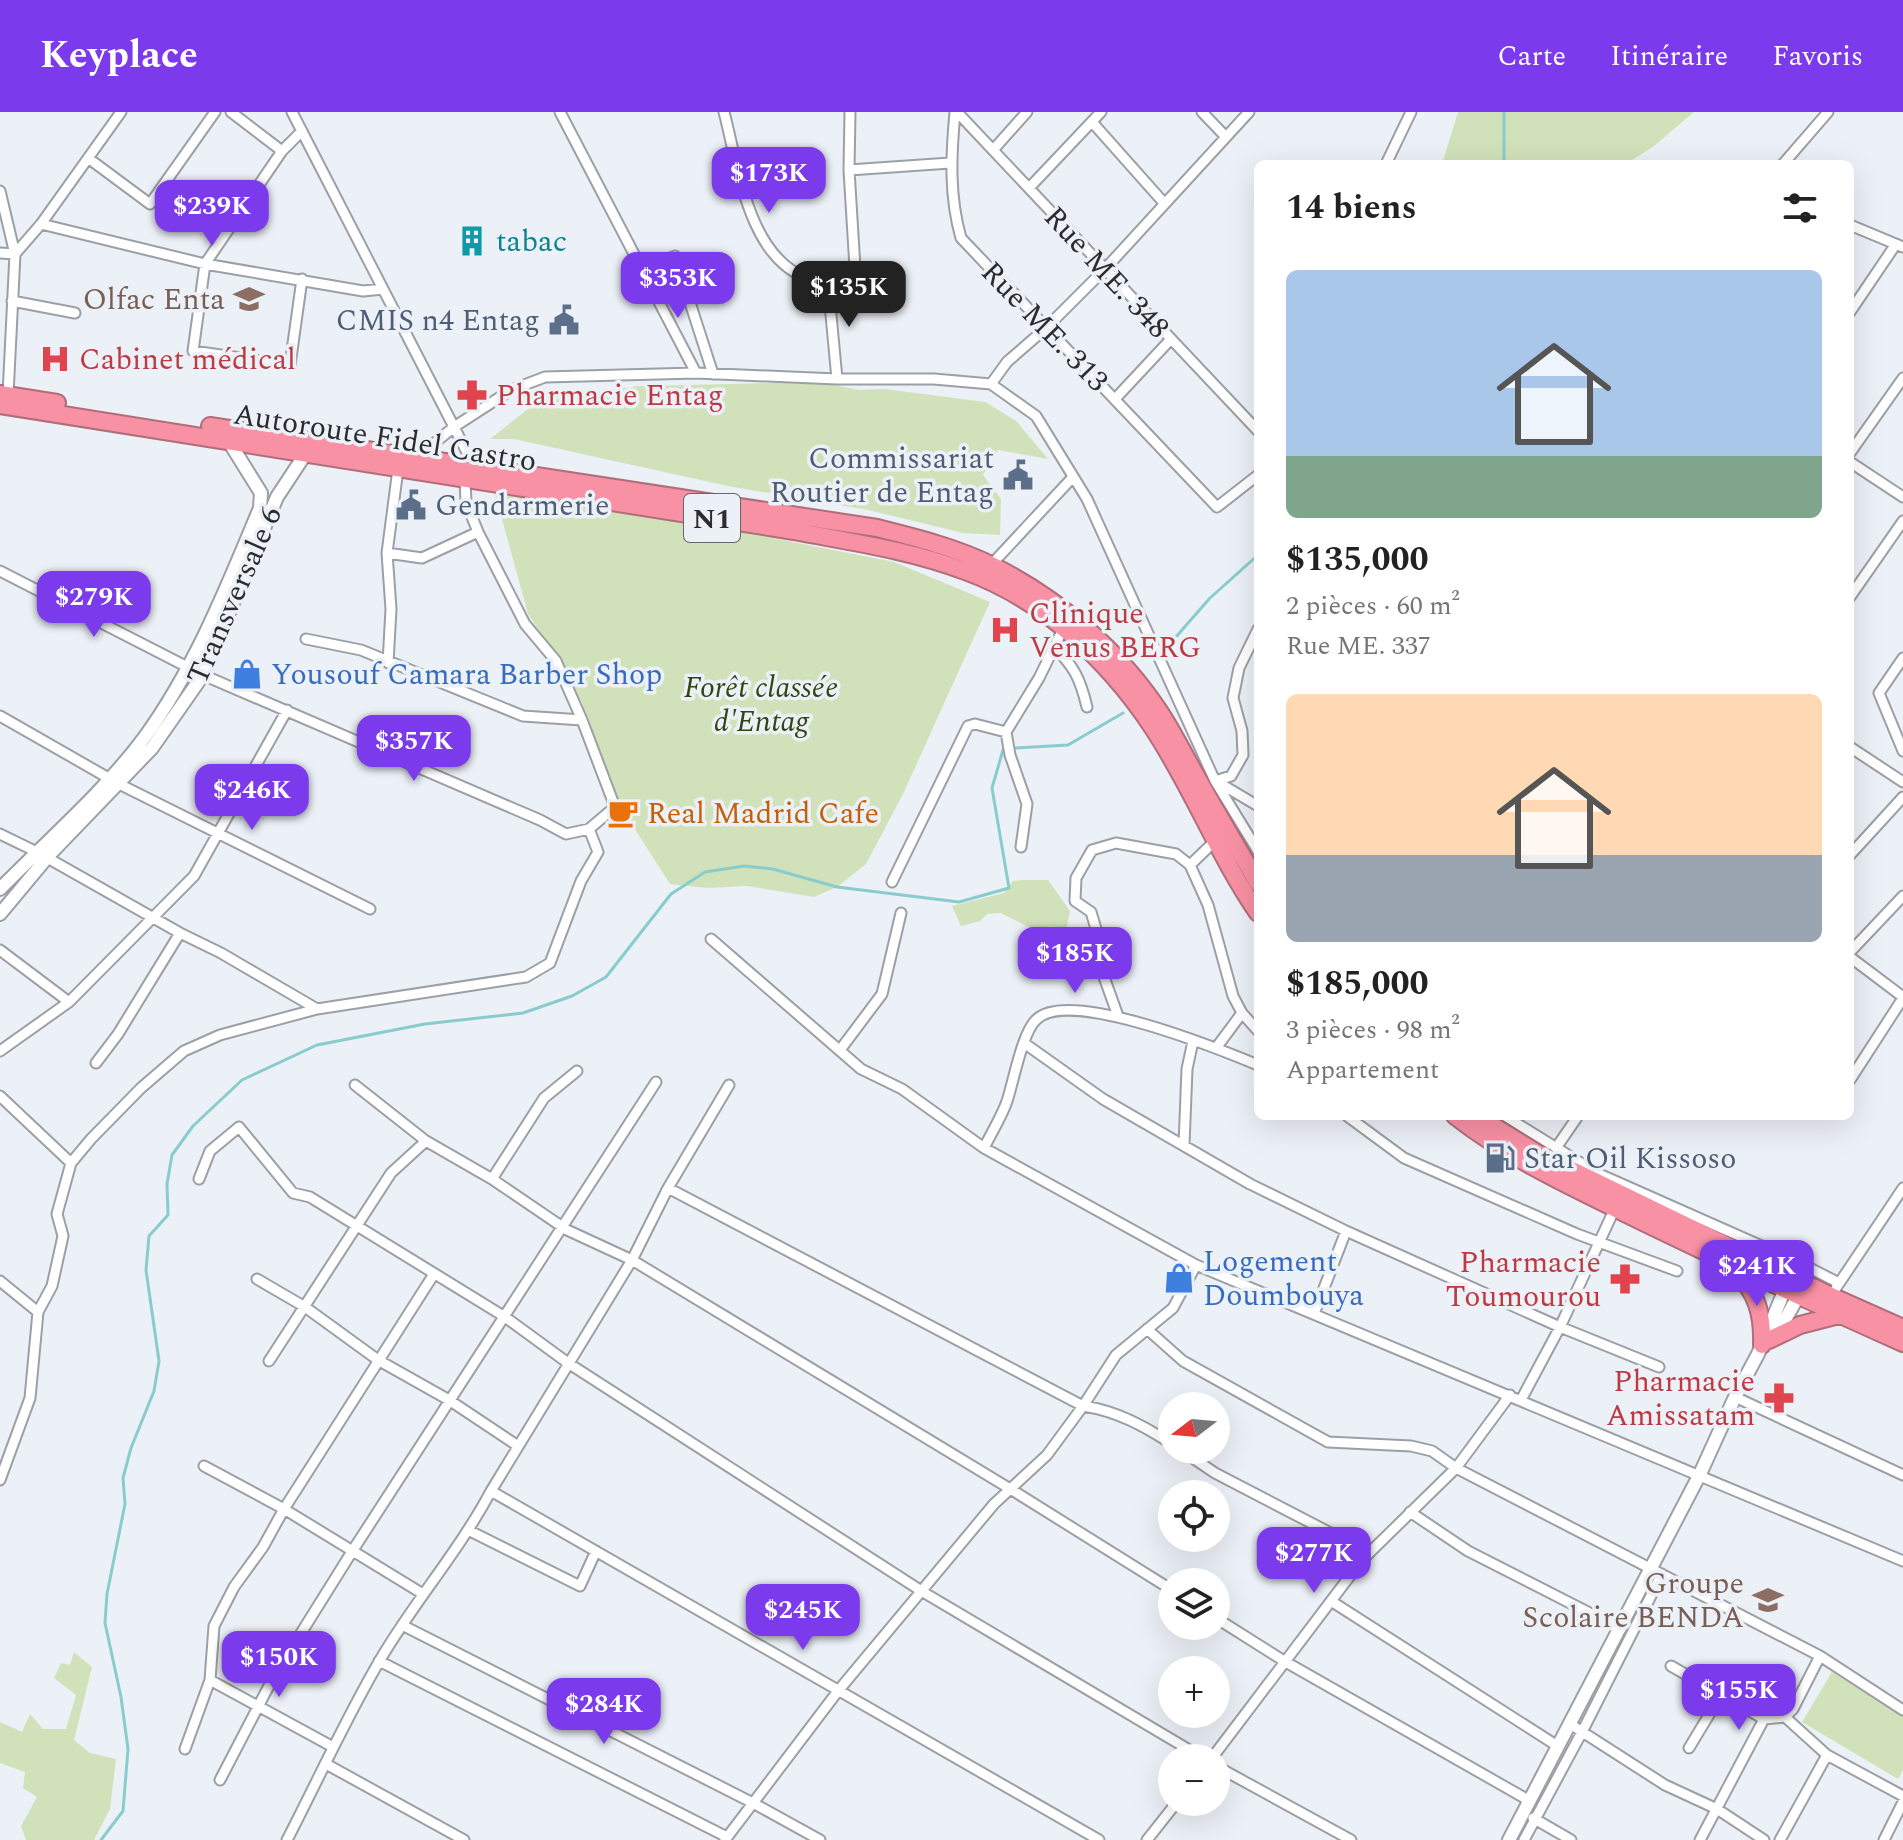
<!DOCTYPE html>
<html lang="fr">
<meta charset="utf-8">
<style>
:root{--surface:#fff;--page:#f6f6f6;--text:#222;--muted:#767676;--accent:#7c3aed}
body{margin:0;font-family:Spectral,serif;background:var(--page);color:var(--text);height:100vh;display:flex;flex-direction:column;font-size:30px;white-space:nowrap}
*{box-sizing:border-box;margin:0}
p{font-size:26px;color:var(--muted)}
.icon{flex:none;width:44px;height:44px;fill:none;stroke:currentColor;stroke-width:2;stroke-linecap:round;stroke-linejoin:round}
.map{position:relative;flex:1;overflow:hidden}
.side{position:absolute;left:1254px;top:48px;width:600px;height:960px;display:flex;flex-direction:column;background:var(--surface);border-radius:12px;box-shadow:0 8px 32px #0002}
.side>*{flex:none}
.needle{width:52px;rotate:254deg}
.fabs{position:absolute;left:1158px;top:1280px;display:grid;gap:16px}
.fabs a{display:grid;place-items:center;width:72px;height:72px;border-radius:50%;background:var(--surface);box-shadow:0 8px 32px #0002;font-size:40px}
.price{position:absolute;translate:-50% -68px;padding:0 18px;border-radius:16px;background:var(--accent);color:#fff;font-size:26px;line-height:52px;filter:drop-shadow(0 2px 4px #0008)}
.price::after{content:'';position:absolute;left:50%;top:48px;width:24px;height:18px;margin-left:-12px;background:inherit;clip-path:polygon(0 0,100% 0,50% 100%)}
.price.active{background:#222;color:#fff}
ul{padding:0;list-style:none}
li{display:grid;align-content:center;gap:16px;height:424px;padding:0 32px}
li span{display:grid;place-items:center;height:248px;border-radius:12px;color:#555}
li>.icon{margin-inline-start:auto}
span .icon{width:144px;height:144px;fill:#fffc;stroke-width:1}
li b{font-size:34px}
h2{display:flex;justify-content:space-between;align-items:center;height:96px;padding:0 32px;font-size:34px}
header{display:flex;align-items:center;gap:48px;box-sizing:border-box;height:112px;padding:0 40px;background:var(--accent);color:#fff}
header strong{font-size:38px}
nav{display:flex;gap:44px;margin-inline-start:auto;font-size:28px}
.map>svg:first-child{display:block}
.green{fill:#d1e2ba}
.lines{fill:none;stroke-linecap:round;stroke-linejoin:round}
.stream{stroke:#89cccd;stroke-width:3}
.street-casing{stroke:#9ca0a6;stroke-width:13}
.secondary-casing{stroke:#9ca0a6;stroke-width:16}
.highway-casing{stroke:#b06e7b;stroke-width:20}
.street{stroke:#fff;stroke-width:9}
.secondary{stroke:#fff;stroke-width:12}
.highway{stroke:#f891a4;stroke-width:16}
.labels{text-anchor:middle;stroke-width:7;stroke-linejoin:round;paint-order:stroke}
.shield{fill:#ecf0f7;stroke:#65676b;stroke-width:2}
.shield-label{font-size:28px;font-weight:bold;fill:#2b2c2f}
.culture-label{font-size:30px;fill:#0d838f;stroke:#ecf0f7;text-anchor:start}
.street-label{font-size:30px;fill:#2b2c2f;stroke:#ecf0f7}
.education-label{font-size:30px;fill:#785e54;stroke:#ecf0f7;text-anchor:end}
.service-label{font-size:30px;fill:#4e5e75;stroke:#ecf0f7;text-anchor:end}
.health-label{font-size:30px;fill:#be3a42;stroke:#ecf0f7;text-anchor:start}
.shop-label{font-size:30px;fill:#366cbe;stroke:#ecf0f7;text-anchor:start}
.park-label{font-size:30px;font-style:italic;fill:#334512;stroke:#ecf0f7}
.food-label{font-size:30px;fill:#c56008;stroke:#ecf0f7;text-anchor:start}
</style>
<header>
<strong>Keyplace</strong>
<nav><a>Carte</a><a>Itinéraire</a><a>Favoris</a></nav>
</header>
<div class="map">
<svg width="1903" height="1728" viewBox="0 0 1903 1728">
<rect width="100%" height="100%" fill="#ecf0f7"/>
<path class="green" d="M1458 0H1694L1654 34 1626 52H1442Z
M817 270 860 278 885 277 985 290 1016 309 1048 347 998 338 983 363 1001 387 1000 423 963 421 868 398 728 374 514 327H490L537 290 638 274Z
M492 371 894 450 990 490 903 682 866 752 837 775 814 785 747 774 707 776 670 772 622 697 582 591 559 549 528 502Z
M1022 768H1048L1070 799 1066 818 1050 814 1044 823 1001 801 987 802 980 809 961 814 952 794 1004 781 1013 769Z
M74 1540 92 1555 74 1628 90 1641 116 1647 110 1697 94 1728H26L21 1714 37 1685 23 1676 25 1660 0 1651V1610L22 1620 30 1602 43 1617H66L76 1583 54 1566 61 1551 70 1553Z
M1832 1560 1903 1604V1658L1898 1667 1802 1610Z"/>
<g class="lines">
<path class="stream" d="M1504 0V52
M1175 526 1210 486 1258 443
M1016 636 1068 633 1123 601
M101 1728 123 1699 128 1637 121 1585 105 1511 107 1482 125 1392 123 1366 131 1336 154 1279 159 1249 146 1158 149 1124 168 1103 167 1072 172 1043 193 1014 242 968 317 933 425 912 523 901 572 884 606 865 671 782 705 760 744 754 773 757 837 775 959 790 1009 776 992 676 1003 638"/>
<g class="street-casing">
<path id="street" d="M231 0 282 39
M292 0 473 352
M560 0 696 261
M724 0C738 53 748 145 807 166 823 171 839 172 856 172L849 58 850 0
M955 0C951 43 949 84 961 126L1217 395 1258 363
M957 0 1258 319
M1202 0 1225 24
M1092 10 1164 91
M302 19 282 39 205 152 193 239 290 253 302 167
M993 38 1027 0
M88 46 150 92 215 0
M1386 52 1411 0
M1783 52 1828 0
M849 58 950 51
M1029 76 1101 0
M0 79 15 142 8 283
M41 112 205 152 363 179 383 177
M1850 113 1903 135
M0 141 15 142 41 112 121 0
M642 158 675 144 713 262
M828 171 837 267
M12 189 75 201
M1850 200 1896 132
M991 272 1007 250 1046 216 1105 157 1249 0
M1115 287 1171 227
M1850 341 1903 266
M416 346 454 315 511 278 545 265 696 261 837 267H934L991 272 1036 304 1087 387 1215 669 1258 739
M1850 350 1903 385
M387 441 422 446 478 420
M991 453 1073 365
M0 459 203 563 540 708 566 722 589 717 615 695 582 608 556 549 525 512 478 420 466 390 465 367
M1850 485 1903 409
M306 527 361 538 523 604 582 608
M1053 534C1074 554 1080 566 1087 595
M1903 546 1879 581 1903 639
M388 551 391 497 387 441 398 357
M0 604 119 672 370 797
M1006 620 1010 643 1027 692 1021 735
M1850 635 1903 670
M1215 669 1231 664 1243 643 1242 619 1233 586 1239 556 1258 517
M1216 669 1258 694
M0 722 37 740 180 821 221 841 317 897 526 865 550 851 581 769 598 740 589 717
M1850 743 1903 685
M1190 753 1216 728
M892 770 968 614 975 612 1006 620 1039 566 1064 515
M711 827 861 957 902 977 984 1036 1196 1153 1903 1449
M0 838 69 890
M1850 840 1903 784
M1850 845 1903 885
M1118 904 1104 865 1102 837 1091 800 1075 789 1076 766 1092 738 1116 731 1176 742 1190 753 1208 793 1233 884 1242 901 1258 919
M1024 931 1103 987 1250 1072 1346 1119 1560 1215 1659 1255
M1216 936 1242 901
M840 938 882 882 901 801
M0 939 69 890 194 764 287 598
M96 951 118 922 180 821
M1850 968 1903 886
M355 973 426 1029 492 1067 567 1118 632 1148 1012 1378 1172 1478
M0 984 71 1051
M1347 1004 1404 1046 1577 1122 1677 1159
M1505 1004 1597 1061 1800 1151 1839 1171
M1184 1033 1187 957 1193 929
M984 1036C991 1022 1000 1007 1006 992 1013 973 1022 919 1037 907 1070 876 1219 937 1258 953
M1556 1036 1578 1004
M199 1067 210 1039 239 1015 293 1081 310 1085 505 1205 568 1251 923 1480 1203 1646
M492 1067 544 986 577 959
M668 1076 1083 1294C1117 1299 1144 1314 1172 1332
M257 1167 305 1195 378 1248 449 1288 518 1334
M0 1169 38 1200
M1836 1176 1903 1076
M1314 1202 1346 1119
M1147 1217 1183 1249 1328 1330 1411 1334 1432 1339 1456 1356 1820 1544 1903 1598
M269 1249 391 1061 426 1029
M1735 1285 1903 1363
M1521 1288 1560 1215 1615 1096
M1181 1338 1215 1361 1369 1441
M204 1354 284 1397 423 1482
M0 1368 30 1286 38 1200 52 1174 63 1124 57 1102 71 1051 91 1027 141 976 184 939 220 923 317 897
M491 1379 1099 1728
M1410 1400 1468 1439 1621 1517
M470 1419 580 1474 596 1439
M1331 1489 1559 1635
M1216 1506 1284 1549 1530 1689
M402 1513 753 1691 820 1728
M379 1549 727 1725
M1671 1554 1764 1607
M210 1568 333 1635
M1785 1605 1827 1643 1903 1684
M1570 1612 1665 1673 1717 1697 1764 1728
M1689 1636 1721 1583
M185 1637 210 1568 214 1514 234 1475 263 1435 284 1397 434 1162
M1212 1646 1362 1448 1456 1356 1510 1283
M326 1652 464 1728
M1216 1654 1351 1728
M220 1668 273 1566 353 1438 656 970
M1533 1706 1571 1728
M287 1728C318 1668 346 1606 380 1548 414 1490 459 1439 491 1379L632 1148 668 1076 729 973
M725 1728 838 1579 994 1392 1047 1343 1083 1294 1116 1243 1173 1196 1196 1153
M1147 1728 1177 1690
M1524 1728 1582 1620 1662 1462
M1700 1728 1764 1607 1785 1605 1793 1597 1820 1544
M1780 1728 1827 1643
M1884 1728 1903 1690"/>
</g>
<g class="secondary-casing">
<path id="secondary" d="M0 777C48 728 103 681 144 626 195 556 227 475 260 396L261 381 228 328
M0 802 50 742 152 636 203 563 277 385 306 341
M1770 1227 1786 1206 1801 1179
M1509 1728 1700 1362 1735 1285 1758 1242 1788 1170"/>
</g>
<g class="highway-casing">
<path id="highway" d="M0 282 57 291
M0 293 794 419C851 430 910 438 965 459 1043 487 1108 548 1153 616 1192 675 1218 743 1258 801
M210 314 877 416C917 426 957 436 993 454 1059 487 1120 539 1161 602 1175 624 1187 648 1200 671 1219 705 1239 738 1258 771
M1455 1004C1511 1048 1578 1078 1641 1109 1728 1151 1815 1192 1903 1231
M1477 1004 1537 1041 1831 1184 1903 1216
M1734 1159C1757 1179 1763 1203 1762 1233
M1769 1228 1800 1213 1839 1203"/>
</g>
<use href="#street" class="street"/>
<use href="#secondary" class="secondary"/>
<use href="#highway" class="highway"/>
</g>
<defs>
<g id="building-bare" transform="scale(2.4)"><path d="M-4-6H4V6H1V3H-1V6H-4ZM-2.5-4.3h1.7v1.8h-1.7ZM.8-4.3h1.7v1.8H.8ZM-2.5-1h1.7V.8h-1.7ZM.8-1h1.7V.8H.8Z" fill="#0f9aa8" stroke="#ecf0f7" stroke-width="2.5" paint-order="stroke"/></g>
<g id="school-bare" transform="scale(2.4)"><path d="M0-5L7-2L0 1L-7-2ZM-4 1L0 2.5L4 1V4Q0 6-4 4Z" fill="#8d6e63" stroke="#ecf0f7" stroke-width="2.5" paint-order="stroke"/></g>
<g id="civic-bare" transform="scale(2.4)"><path d="M-.6-6.5H3V-4.5H.6V-3L4-1V1h2V6H-6V1h2V-1L-.6-3ZM-1.2 2.5V6h2.4V2.5Z" fill="#5c6f8a" stroke="#ecf0f7" stroke-width="2.5" paint-order="stroke"/></g>
<g id="hospital-bare" transform="scale(2.4)"><path d="M-5-5h3v3.5h4V-5h3V5h-3V1.5h-4V5h-3Z" fill="#e0444e" stroke="#ecf0f7" stroke-width="2.5" paint-order="stroke"/></g>
<g id="pharmacy-bare" transform="scale(2.4)"><path d="M-2-6h4v4h4v4h-4v4h-4v-4h-4v-4h4Z" fill="#e0444e" stroke="#ecf0f7" stroke-width="2.5" paint-order="stroke"/></g>
<g id="shop-bare" transform="scale(2.4)"><path d="M-5-2.5h2.3a2.7 3.5 0 0 1 5.4 0H5L5.5 6h-11ZM-1.5-2.5h3a1.5 2.3 0 0 0-3 0Z" fill="#3f7fe0" stroke="#ecf0f7" stroke-width="2.5" paint-order="stroke"/></g>
<g id="cafe-bare" transform="scale(2.4)"><path d="M-5.5-4.5H6V0H3Q3 3.5 0 3.5H-2.5Q-5.5 3.5-5.5 0ZM3-3.2v2h1.7v-2ZM-6 4.5H4V6H-6Z" fill="#e8710a" stroke="#ecf0f7" stroke-width="2.5" paint-order="stroke"/></g>
<g id="fuel-bare" transform="scale(2.4)"><path d="M-5.5-6h7V0h2V4h1.3V-2.5L3-4.5l.8-.8L6-3V5H2.5V1h-1V6h-7ZM-4.2-4.7v3.2H.2V-4.7Z" fill="#5c6f8a" stroke="#ecf0f7" stroke-width="2.5" paint-order="stroke"/></g>
</defs>
<g fill-rule="evenodd">
<use href="#building-bare" x="472" y="129"/>
<use href="#school-bare" x="249" y="187"/>
<use href="#civic-bare" x="564" y="208"/>
<use href="#hospital-bare" x="55" y="247"/>
<use href="#pharmacy-bare" x="472" y="283"/>
<use href="#civic-bare" x="1018" y="363"/>
<use href="#civic-bare" x="411" y="393"/>
<use href="#hospital-bare" x="1005" y="518"/>
<use href="#shop-bare" x="247" y="562"/>
<use href="#cafe-bare" x="623" y="701"/>
<use href="#fuel-bare" x="1500" y="1046"/>
<use href="#shop-bare" x="1179" y="1166"/>
<use href="#pharmacy-bare" x="1625" y="1167"/>
<use href="#pharmacy-bare" x="1779" y="1286"/>
<use href="#school-bare" x="1768" y="1488"/>
</g>
<g class="labels">
<rect class="shield" x="684" y="382" width="56" height="48" rx="6"/>
<g class="shield-label">
<text x="712" y="416">N1</text>
</g>
<g class="culture-label">
<text x="496" y="139">tabac</text>
</g>
<g class="street-label">
<text transform="translate(1107 160) rotate(47)" y="10">Rue ME. 348</text>
<text transform="translate(1045 214) rotate(46)" y="10">Rue ME. 313</text>
<text transform="translate(385 325) rotate(9)" y="10">Autoroute Fidel Castro</text>
<text transform="translate(234 483) rotate(-66)" y="10">Transversale 6</text>
</g>
<g class="education-label">
<text x="225" y="197">Olfac Enta</text>
<text x="1744" y="1481">Groupe<tspan x="1744" dy="34">Scolaire BENDA</tspan></text>
</g>
<g class="service-label">
<text x="540" y="218">CMIS n4 Entag</text>
<text x="994" y="356">Commissariat<tspan x="994" dy="34">Routier de Entag</tspan></text>
<text x="435" y="403" text-anchor="start">Gendarmerie</text>
<text x="1524" y="1056" text-anchor="start">Star Oil Kissoso</text>
</g>
<g class="health-label">
<text x="79" y="257">Cabinet médical</text>
<text x="496" y="293">Pharmacie Entag</text>
<text x="1029" y="511">Clinique<tspan x="1029" dy="34">Venus BERG</tspan></text>
<text x="1601" y="1160" text-anchor="end">Pharmacie<tspan x="1601" dy="34">Toumourou</tspan></text>
<text x="1755" y="1279" text-anchor="end">Pharmacie<tspan x="1755" dy="34">Amissatam</tspan></text>
</g>
<g class="shop-label">
<text x="271" y="572">Yousouf Camara Barber Shop</text>
<text x="1203" y="1159">Logement<tspan x="1203" dy="34">Doumbouya</tspan></text>
</g>
<g class="park-label">
<text x="761" y="585">Forêt classée<tspan x="761" dy="34">d'Entag</tspan></text>
</g>
<g class="food-label">
<text x="647" y="711">Real Madrid Cafe</text>
</g>
</g>
</svg>
<div class="fabs">
<a><svg class="needle" viewBox="-14 -14 28 28"><path d="M0-13l5 13h-10z" fill="#e53935"/><path d="M0 13l5-13h-10z" fill="#767676"/></svg></a>
<a><svg class="icon" aria-label="locate" viewBox="0 0 24 24"><circle cx="12" cy="12" r="6"/><path d="M12 2v4M12 18v4M2 12h4M18 12h4"/></svg></a>
<a><svg class="icon" aria-label="layers" viewBox="0 0 24 24"><path d="M12 4l9 5-9 5-9-5zM3 14l9 5 9-5"/></svg></a>
<a>+</a>
<a>−</a>
</div>
<b class="price" style="left:769px;top:103px">$173K</b>
<b class="price" style="left:212px;top:136px">$239K</b>
<b class="price" style="left:678px;top:208px">$353K</b>
<b class="price active" style="left:849px;top:217px">$135K</b>
<b class="price" style="left:94px;top:527px">$279K</b>
<b class="price" style="left:414px;top:671px">$357K</b>
<b class="price" style="left:252px;top:720px">$246K</b>
<b class="price" style="left:1075px;top:883px">$185K</b>
<b class="price" style="left:1757px;top:1196px">$241K</b>
<b class="price" style="left:1314px;top:1483px">$277K</b>
<b class="price" style="left:803px;top:1540px">$245K</b>
<b class="price" style="left:279px;top:1587px">$150K</b>
<b class="price" style="left:1739px;top:1620px">$155K</b>
<b class="price" style="left:604px;top:1634px">$284K</b>
<section class="side">
<h2>14 biens<svg class="icon" aria-label="filters" viewBox="0 0 24 24"><path d="M4 7h16M4 17h16"/><circle cx="9" cy="7" r="2"/><circle cx="15" cy="17" r="2"/></svg></h2>
<ul>
<li><span style="background:linear-gradient(#a9c7e8 75%,#7fa58c 0)"><svg class="icon" aria-label="home" viewBox="0 0 24 24"><path d="M3 11l9-7 9 7M6 9v11h12V9"/></svg></span><div><b>$135,000</b><p>2 pièces · 60 m²</p><p>Rue ME. 337</p></div></li>
<li><span style="background:linear-gradient(#ffd9b3 65%,#9aa5b1 0)"><svg class="icon" aria-label="home" viewBox="0 0 24 24"><path d="M3 11l9-7 9 7M6 9v11h12V9"/></svg></span><div><b>$185,000</b><p>3 pièces · 98 m²</p><p>Appartement</p></div></li>
</ul>
</section>
</div>
